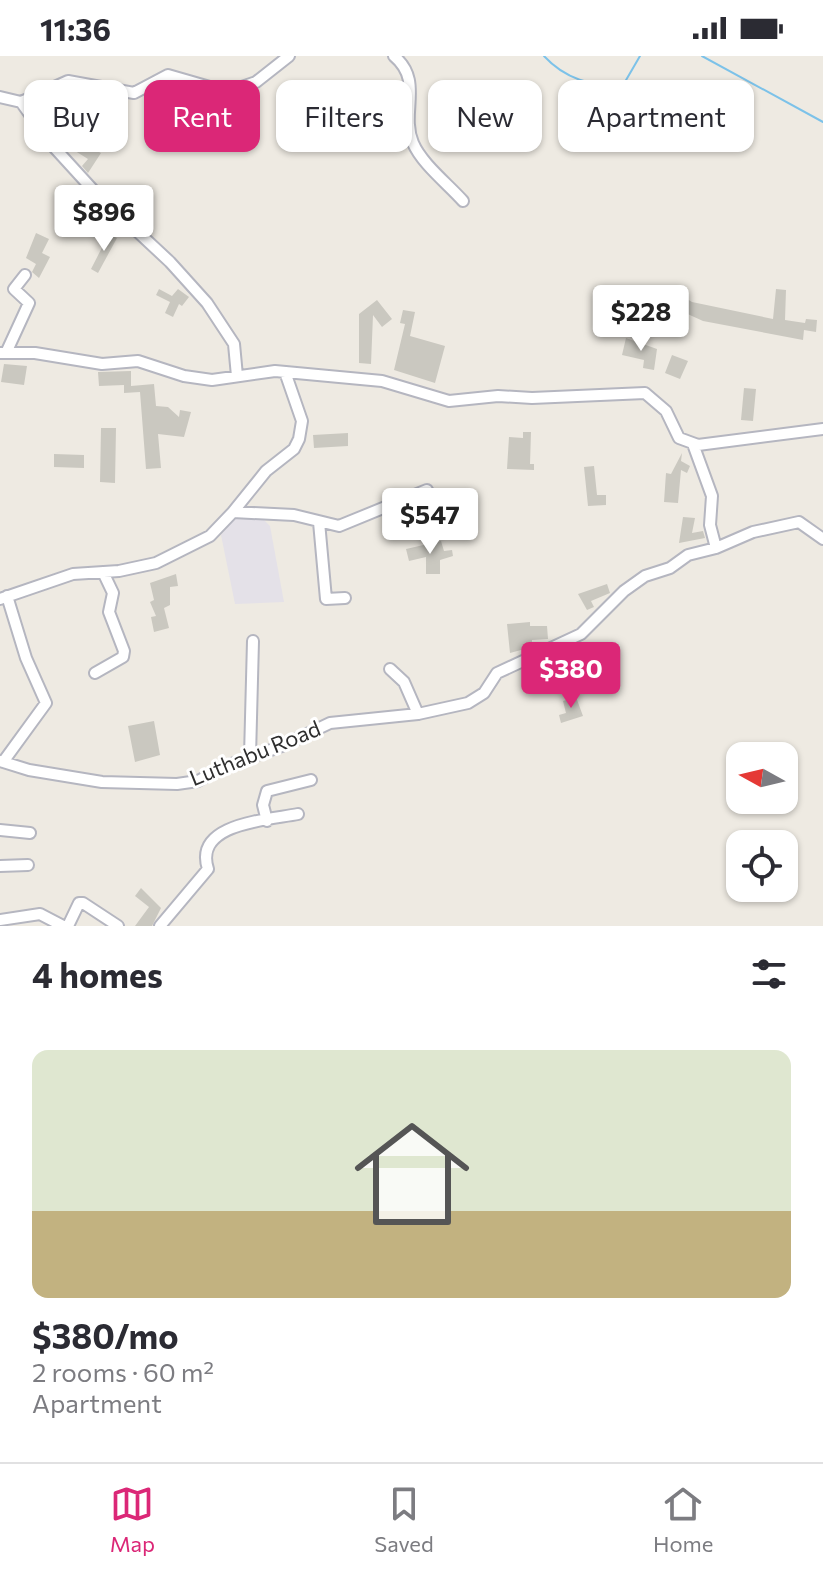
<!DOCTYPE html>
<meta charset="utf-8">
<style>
:root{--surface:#fff;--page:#f7f7f7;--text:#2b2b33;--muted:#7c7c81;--line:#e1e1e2;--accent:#db2777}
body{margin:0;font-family:Commissioner,sans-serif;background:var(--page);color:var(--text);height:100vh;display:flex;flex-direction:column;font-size:30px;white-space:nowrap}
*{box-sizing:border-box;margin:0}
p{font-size:26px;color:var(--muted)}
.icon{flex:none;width:44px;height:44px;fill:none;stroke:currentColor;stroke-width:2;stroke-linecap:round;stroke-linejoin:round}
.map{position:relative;height:870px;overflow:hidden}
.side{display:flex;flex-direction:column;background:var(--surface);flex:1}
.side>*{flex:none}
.banner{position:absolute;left:24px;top:24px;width:776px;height:72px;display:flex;gap:16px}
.needle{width:52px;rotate:278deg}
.controls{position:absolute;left:726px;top:686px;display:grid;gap:16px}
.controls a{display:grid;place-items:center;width:72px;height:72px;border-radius:16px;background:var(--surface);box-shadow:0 2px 6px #0004;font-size:40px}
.price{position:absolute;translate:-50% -68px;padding:0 18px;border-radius:8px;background:#fff;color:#222;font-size:26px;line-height:52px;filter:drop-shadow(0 2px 4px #0008)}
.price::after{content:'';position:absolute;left:50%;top:48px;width:24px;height:18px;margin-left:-12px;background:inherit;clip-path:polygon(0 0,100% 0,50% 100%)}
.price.selected{background:var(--accent);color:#fff}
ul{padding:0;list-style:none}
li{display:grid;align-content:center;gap:16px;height:424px;padding:0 32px}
li span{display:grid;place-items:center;height:248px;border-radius:16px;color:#555}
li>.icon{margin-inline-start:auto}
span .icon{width:144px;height:144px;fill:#fffc;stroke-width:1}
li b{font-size:34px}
h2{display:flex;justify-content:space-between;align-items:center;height:96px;padding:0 32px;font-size:34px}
.pill{padding:0 28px;border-radius:16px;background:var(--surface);box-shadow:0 2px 6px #0004;font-size:28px;line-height:72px}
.pill.selected{background:var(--accent);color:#fff}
.status{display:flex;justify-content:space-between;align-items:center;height:56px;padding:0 40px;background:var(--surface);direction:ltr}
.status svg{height:22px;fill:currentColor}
.tab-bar{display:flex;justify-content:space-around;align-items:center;height:112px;border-top:2px solid var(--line);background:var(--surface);font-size:22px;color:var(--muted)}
.tab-bar a{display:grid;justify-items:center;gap:4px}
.tab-bar .selected{color:var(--accent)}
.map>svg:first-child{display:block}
.industrial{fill:#e4e1e8}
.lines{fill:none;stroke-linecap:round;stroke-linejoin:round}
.stream{stroke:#7cc2e9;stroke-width:2}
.building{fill:#cac8c0}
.minor-casing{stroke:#b5b6c0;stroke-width:14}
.minor{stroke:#fff;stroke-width:10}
.labels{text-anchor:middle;stroke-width:6;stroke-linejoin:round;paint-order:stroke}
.street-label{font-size:22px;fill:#2e2e2e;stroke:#fff}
</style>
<div class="status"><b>11:36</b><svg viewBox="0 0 49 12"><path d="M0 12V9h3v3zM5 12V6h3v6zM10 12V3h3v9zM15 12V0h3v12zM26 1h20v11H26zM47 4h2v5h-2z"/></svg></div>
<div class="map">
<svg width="823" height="870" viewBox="0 0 823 870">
<rect width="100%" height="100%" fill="#eeeae2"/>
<path class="industrial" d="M254 454 270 470 284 546 235 548 221 479 241 455Z"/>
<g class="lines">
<path class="stream" d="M544 0C565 23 592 30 622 31L640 0
M702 0 823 66"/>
</g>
<path class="building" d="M77 84 101 97 88 117 82 110 88 103 72 93Z
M128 129 135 140 145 135 153 150 133 161 115 137Z
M36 177 49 183 42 197 50 201 39 222 32 216 36 208 26 202Z
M109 178 117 182 98 217 91 213Z
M668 231 692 246 773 263 776 233 786 234 785 264 805 267 806 263 817 264 816 276 804 274 803 284 703 265 659 245Z
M159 233 172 240 178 233 189 241 182 250 179 248 173 261 165 257 170 246 156 239Z
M377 244 392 263 382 271 373 259 371 308 359 307V258Z
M403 254 415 256 410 280 445 290 435 327 394 314 405 268 400 267Z
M626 282 657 293 654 314 643 312 644 304 622 299Z
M672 299 688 305 680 323 665 317Z
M4 308 27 310 24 329 1 326Z
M131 315V330L154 328 156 350 168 351 179 361 180 354 191 356 184 381 158 378 161 412 146 413 140 336 124 337V329L99 330 98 316Z
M744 332 756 333 753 365 741 364Z
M101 372H116L115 427 100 426Z
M523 376H531L530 408H534V414L507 413 509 381 523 382Z
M348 377V390L314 392 313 379Z
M682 397 681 405 690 410 687 417 681 414 678 447 664 446 666 417 671 418Z
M54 398 84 399V412L54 411Z
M594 410 597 439H606V449L588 450 584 411Z
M438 437 444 460 456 457 458 469 439 473 435 458 421 462 417 447Z
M683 461 695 462 692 477 703 475 705 482 679 487Z
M441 485 444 495 452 494 453 500 440 504V518H426V501L409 505 406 493Z
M176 518 178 530 170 531V549L164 552 169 572 154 576 151 561 156 560 150 546 154 544 150 527Z
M607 528 610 537 591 545 594 551 587 554 578 538Z
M530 566V570H547L548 583 532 584V591L510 597 507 568Z
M573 591 576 596 558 605 571 631 563 634 557 619 552 621 544 605Z
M576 641 583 660 561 667 559 659 566 657 563 645Z
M154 665 160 699 135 706 128 670Z
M141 832 161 852 152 870H135L149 851 135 840Z"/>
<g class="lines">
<g class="minor-casing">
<path id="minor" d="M394 0C424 25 400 56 413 87 422 108 448 128 463 145
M0 41 21 46 52 89 94 135 170 206 207 247 234 288 237 320
M21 46 68 25 134 37 168 19 227 36 256 26 289 0
M0 297H35L102 308 138 305 184 320 212 324 275 315 382 325 449 345 498 340 532 342 645 337 666 355 679 382 698 389 823 373
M6 297 29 247 14 233 25 219
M693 388 712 440 710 469 716 492
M233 456 266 415 294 393 299 383 302 365 285 316
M319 466 326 543 345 542
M0 543 73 518 119 515 156 507 210 480 233 456 294 459 339 470 427 434
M390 613 404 626 418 658
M95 617 123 601 124 595 109 556 113 537 103 516
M250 700 253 585
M0 705 29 714 102 726 177 728 198 725 223 711 282 690 330 667 418 658 468 647 484 637 497 617 581 578 624 535 645 520 670 512 688 499 716 492 753 476 799 466 823 483
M3 706 46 647 26 602 7 540
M267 765 263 749 267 735 311 724
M0 774 30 777
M0 810 28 809
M0 864 40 858 63 870
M68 870 79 847H83L118 870
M160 870 208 813C193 767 268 764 298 758"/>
</g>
<use href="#minor" class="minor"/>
</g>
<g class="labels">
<g class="street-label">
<text transform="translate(255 697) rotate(-22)" y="8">Luthabu Road</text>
</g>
</g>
</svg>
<div class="controls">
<a><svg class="needle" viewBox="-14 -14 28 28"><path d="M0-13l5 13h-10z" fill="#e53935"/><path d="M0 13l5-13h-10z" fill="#7c7c81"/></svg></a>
<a><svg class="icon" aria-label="locate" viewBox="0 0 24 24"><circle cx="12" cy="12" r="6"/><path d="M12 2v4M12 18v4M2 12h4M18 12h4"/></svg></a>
</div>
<b class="price" style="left:104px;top:197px">$896</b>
<b class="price" style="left:641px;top:297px">$228</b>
<b class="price" style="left:430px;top:500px">$547</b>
<b class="price selected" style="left:571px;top:654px">$380</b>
<div class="banner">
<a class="pill">Buy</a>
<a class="pill selected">Rent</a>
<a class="pill">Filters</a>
<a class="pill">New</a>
<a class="pill">Apartment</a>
</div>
</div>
<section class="side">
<h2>4 homes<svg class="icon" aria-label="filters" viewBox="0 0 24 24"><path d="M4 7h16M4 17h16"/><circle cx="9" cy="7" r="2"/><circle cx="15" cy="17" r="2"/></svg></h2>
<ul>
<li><span style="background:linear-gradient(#dfe7d0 65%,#c2b280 0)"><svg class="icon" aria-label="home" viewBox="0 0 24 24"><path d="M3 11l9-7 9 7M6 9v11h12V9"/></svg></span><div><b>$380/mo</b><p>2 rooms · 60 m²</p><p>Apartment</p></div></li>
</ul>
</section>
<nav class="tab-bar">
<a class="selected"><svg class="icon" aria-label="map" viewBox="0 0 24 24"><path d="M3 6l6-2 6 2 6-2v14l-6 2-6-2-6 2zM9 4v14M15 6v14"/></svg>Map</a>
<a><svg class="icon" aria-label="saved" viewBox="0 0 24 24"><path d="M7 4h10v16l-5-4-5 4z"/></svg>Saved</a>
<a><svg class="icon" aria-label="home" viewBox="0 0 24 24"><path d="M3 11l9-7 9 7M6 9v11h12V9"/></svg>Home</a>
</nav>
